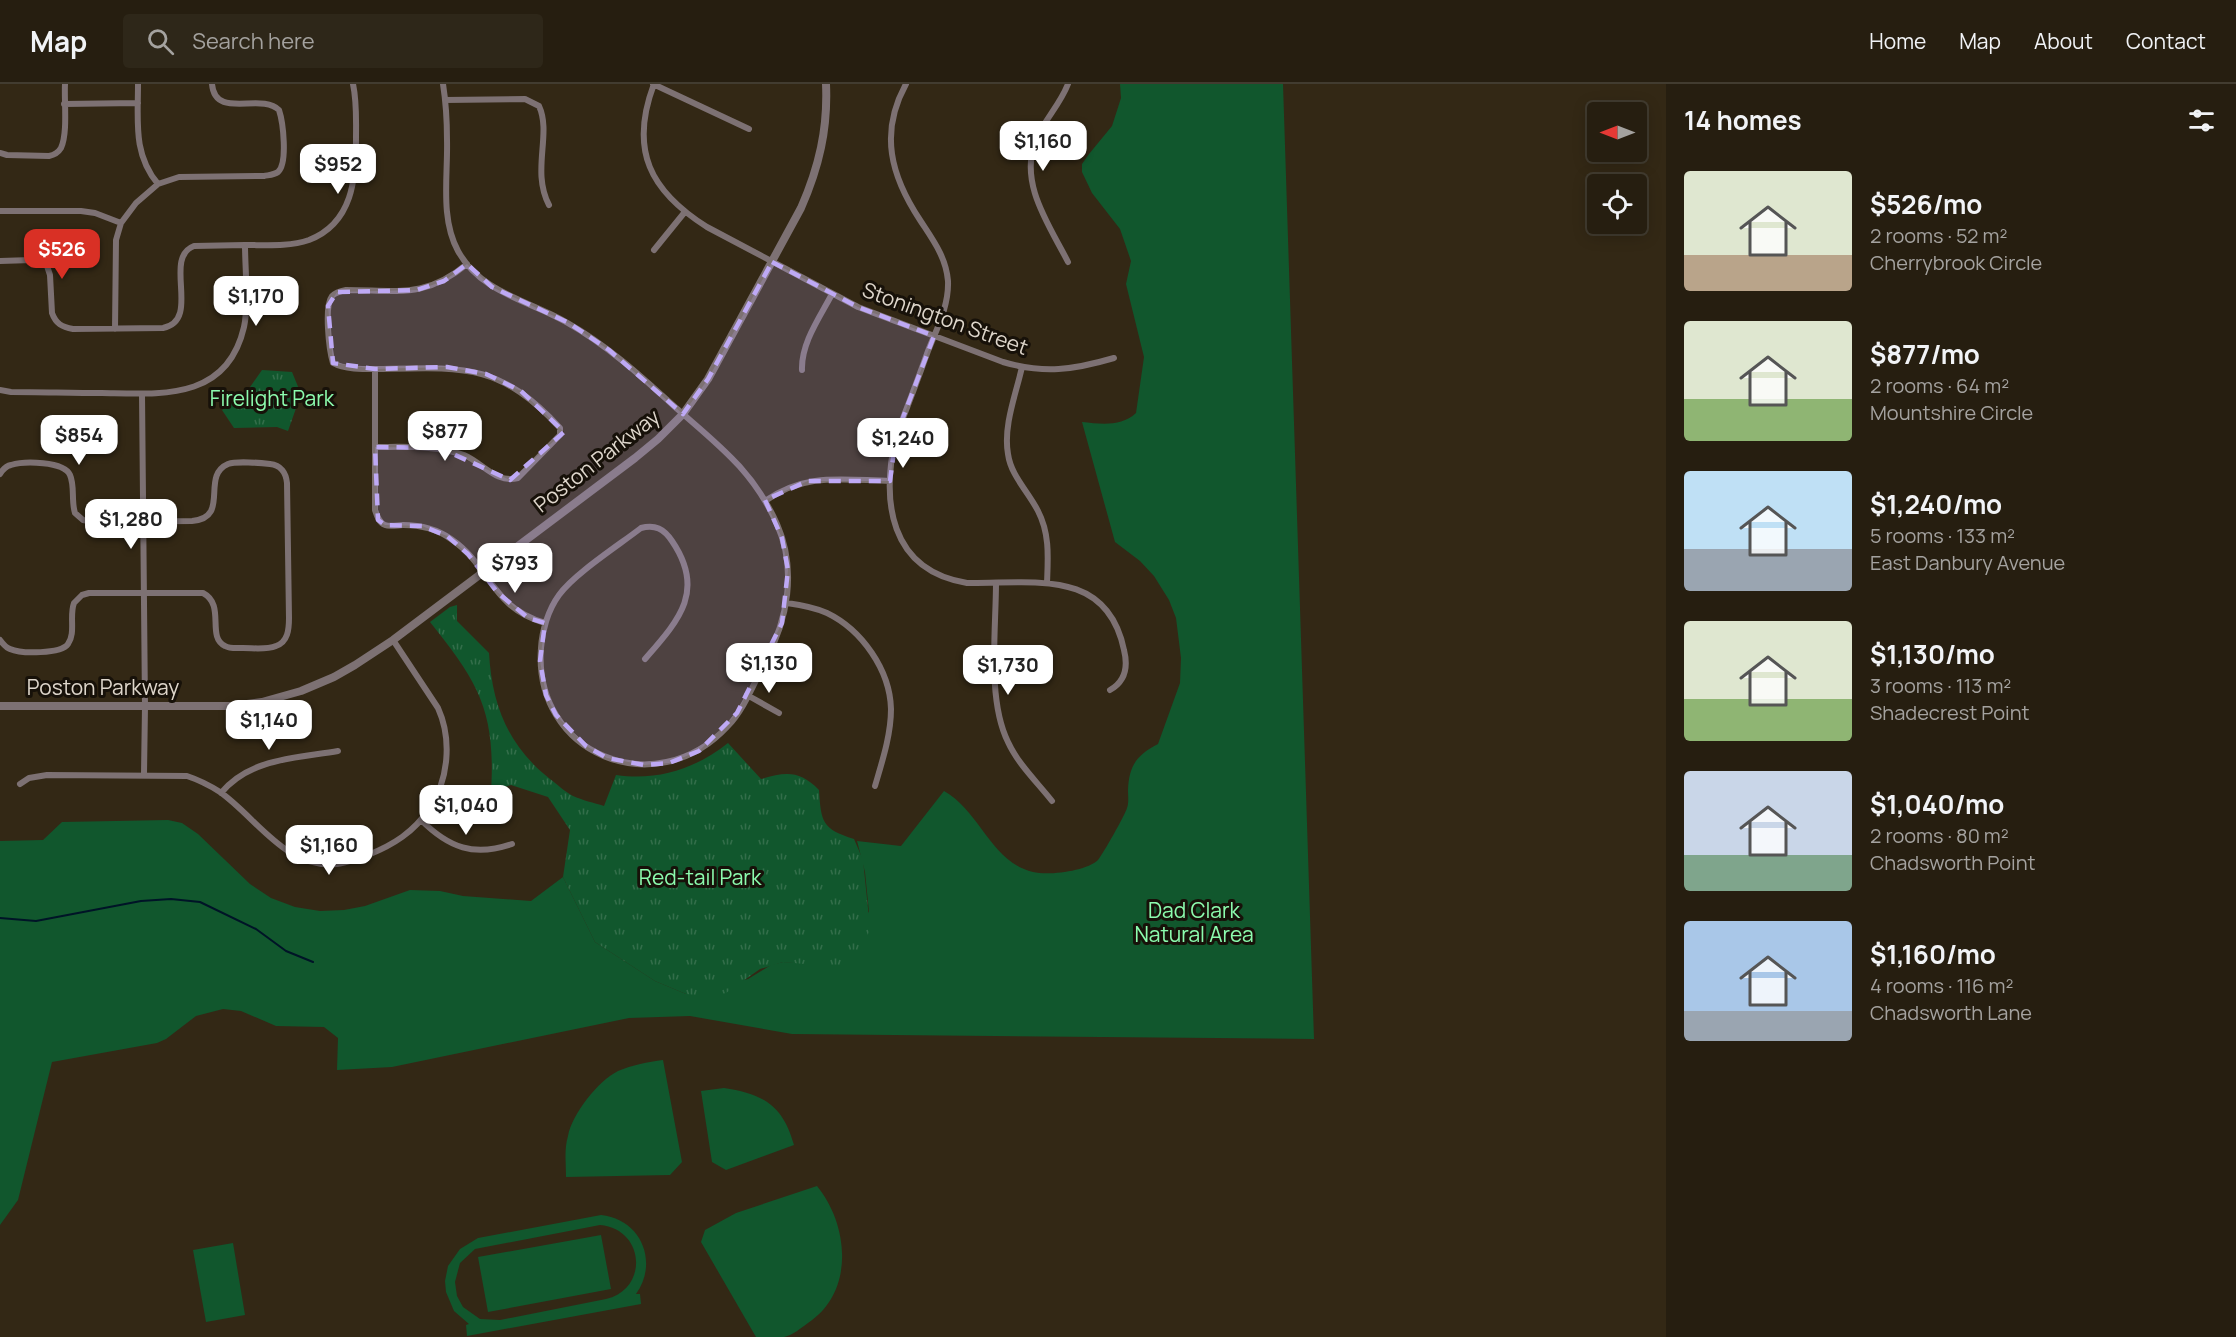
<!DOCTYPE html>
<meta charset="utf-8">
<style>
:root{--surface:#261e10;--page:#2e2719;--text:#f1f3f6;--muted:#a4a29f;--line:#423c30;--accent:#d93025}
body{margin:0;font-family:Manrope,sans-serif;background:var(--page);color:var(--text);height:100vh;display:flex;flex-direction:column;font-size:22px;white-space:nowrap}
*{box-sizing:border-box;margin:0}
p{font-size:20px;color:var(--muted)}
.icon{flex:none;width:33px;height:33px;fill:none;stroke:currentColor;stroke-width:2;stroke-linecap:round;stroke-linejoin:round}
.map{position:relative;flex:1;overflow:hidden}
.drawer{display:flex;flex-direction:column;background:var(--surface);width:570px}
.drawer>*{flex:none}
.needle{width:39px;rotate:270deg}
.buttons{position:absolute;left:1587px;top:18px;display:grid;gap:12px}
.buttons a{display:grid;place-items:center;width:60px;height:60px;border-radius:6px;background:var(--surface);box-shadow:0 3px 15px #0003,0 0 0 2px var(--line);font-size:30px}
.price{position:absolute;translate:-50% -51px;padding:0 14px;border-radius:12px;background:#fff;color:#222;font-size:20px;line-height:39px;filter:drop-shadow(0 2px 3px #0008)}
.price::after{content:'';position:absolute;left:50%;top:36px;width:18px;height:14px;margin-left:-9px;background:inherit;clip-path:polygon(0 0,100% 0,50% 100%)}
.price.active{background:var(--accent);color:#fff}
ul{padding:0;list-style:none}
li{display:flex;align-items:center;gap:18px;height:150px;padding:0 18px}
li span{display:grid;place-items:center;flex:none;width:168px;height:120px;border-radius:6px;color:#555}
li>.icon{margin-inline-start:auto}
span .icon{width:72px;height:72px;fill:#fffc;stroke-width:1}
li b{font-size:26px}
h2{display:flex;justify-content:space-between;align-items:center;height:72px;padding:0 18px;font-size:26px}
header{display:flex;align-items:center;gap:36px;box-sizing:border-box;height:84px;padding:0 30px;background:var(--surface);border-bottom:2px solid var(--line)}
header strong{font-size:28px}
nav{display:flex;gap:33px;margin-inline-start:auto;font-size:21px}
.search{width:420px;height:54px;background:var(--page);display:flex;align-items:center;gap:15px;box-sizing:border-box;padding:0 21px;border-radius:6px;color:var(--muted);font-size:22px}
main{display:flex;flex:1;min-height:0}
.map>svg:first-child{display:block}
.grass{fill:#11572d;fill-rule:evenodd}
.park{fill:url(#park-tufts)}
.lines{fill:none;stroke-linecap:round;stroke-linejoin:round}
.stream{stroke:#001427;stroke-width:2}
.minor{stroke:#7d7173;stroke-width:6}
.tertiary{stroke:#7d7173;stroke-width:8}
.marked{fill:#bea9f5;fill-opacity:0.2;stroke:#bea9f5;stroke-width:4.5;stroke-dasharray:12 8;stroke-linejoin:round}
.labels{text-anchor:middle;stroke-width:6;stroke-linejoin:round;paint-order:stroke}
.street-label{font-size:21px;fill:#ded6cb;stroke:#171109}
.park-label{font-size:21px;fill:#8cfcae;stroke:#171109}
</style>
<header>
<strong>Map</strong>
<div class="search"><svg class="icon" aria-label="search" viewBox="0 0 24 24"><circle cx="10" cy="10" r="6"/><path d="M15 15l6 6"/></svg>Search here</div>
<nav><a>Home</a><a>Map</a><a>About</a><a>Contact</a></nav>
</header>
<main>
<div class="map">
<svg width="1666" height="1253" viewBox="0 0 1666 1253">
<defs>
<pattern id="park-tufts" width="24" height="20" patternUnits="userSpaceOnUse" patternTransform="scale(1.5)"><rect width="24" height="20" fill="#11572d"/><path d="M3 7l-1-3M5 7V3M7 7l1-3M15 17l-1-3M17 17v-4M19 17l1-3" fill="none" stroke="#336e4a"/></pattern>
</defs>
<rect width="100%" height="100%" fill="#332815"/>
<path class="grass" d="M1120 0H1283L1314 955 792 950 690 932 629 934 392 983 337 986 338 954 324 943 276 942 241 927 223 925 196 932 166 955 157 959 52 978 18 1116 0 1141V757L43 756 62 738 168 736 182 739 198 750 250 800 271 814 295 823 320 827 344 826 365 822 410 806 440 807 463 812 531 817 563 793 595 858 655 897 686 910 748 895 771 881 783 878 804 879 869 828 865 788 857 757 901 762 944 707C980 727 991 778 1033 788 1048 792 1087 787 1098 776 1103 770 1125 731 1127 724 1129 719 1128 711 1128 706 1129 681 1137 671 1158 660L1180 599 1181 574 1176 534 1169 516 1154 492 1140 477 1115 458 1082 338C1101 340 1121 343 1136 329L1144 273 1126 200 1131 177 1120 145 1092 109 1082 88V80L1089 70 1112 42 1121 14Z
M663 976 682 1078 670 1091 566 1093C566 1079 564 1065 568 1052 572 1030 598 997 618 987 632 981 648 978 663 976Z
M724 1004C763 1010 783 1021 794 1061L726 1086 712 1078 701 1007Z
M817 1102C849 1141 855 1208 808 1239 801 1244 793 1251 784 1253 775 1253 765 1253 756 1253L701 1158 705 1146 736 1129Z
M601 1131C641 1135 659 1178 636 1210H640L641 1220 467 1252 466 1241 469 1240 454 1227 446 1208 445 1197 448 1182 460 1165 478 1154ZM600 1141C645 1145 649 1205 606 1215L500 1236 480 1235 463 1223 457 1212 455 1198 460 1179 475 1165Z
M601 1151 611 1205 488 1228 478 1173Z
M233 1159 245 1231 206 1238 193 1166Z"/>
<path class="park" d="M262 286 292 288 301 310 288 347 277 343 234 344 222 326 248 306Z
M457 521V537L489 569C492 621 508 662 550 695 557 700 565 708 573 712 582 716 594 719 604 722L616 691C658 697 695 685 728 659L761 695C786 688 799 686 819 706 821 738 822 745 854 755L863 776 870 844 862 868 854 878 847 882 837 883 783 878 760 885 726 909 706 913 686 910 655 897 595 858 563 793 570 746 548 713 511 701 491 708C496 628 479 599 430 538L450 523Z"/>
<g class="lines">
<path class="stream" d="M0 834 36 837 141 817 171 815 200 818 256 845 286 867 313 878"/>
<path class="minor" d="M138 0C138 38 133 70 158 100
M443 0C446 19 447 38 447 56 448 92 440 134 458 167 481 209 528 216 566 238 607 261 641 292 675 323 717 360 753 386 777 440 797 486 788 535 765 578 754 599 744 626 727 643 655 720 533 670 541 564 542 547 548 526 559 511 574 490 619 461 641 444 655 440 664 445 672 457 706 507 679 536 645 575
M653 0 749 45
M654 0C629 66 650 107 707 143L858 223 1003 278C1044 290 1073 286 1114 274
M906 0C879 49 891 92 920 136 933 156 946 173 948 197 949 222 937 244 928 267 918 295 907 324 896 352 881 417 889 486 967 499 1032 500 1107 483 1124 566 1128 582 1126 597 1110 606
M1068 0C1060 21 1044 36 1036 56 1018 99 1050 142 1068 178
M445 16 525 15 539 22C552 50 531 87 549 121
M64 20 138 19
M1006 57 1033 65
M0 69 7 71 49 72C54 71 58 69 61 64 68 49 64 17 65 0
M0 127H81L95 129 121 139
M245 161C266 161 289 163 309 156 353 139 356 94 356 55 356 36 357 18 353 0
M654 166 684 129
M0 177 32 176 47 182 50 191 52 229C56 240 62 243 73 245L163 244C202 236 162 174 194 162L245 161C245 185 249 221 244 243 227 317 161 310 102 309 72 309 41 308 11 308L0 306
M115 245 116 156 121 139 136 119 158 100 179 93 264 92C269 91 274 91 278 88 288 79 283 38 279 26 261 8 215 36 212 0
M1022 283C1016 310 1003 342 1008 370 1011 392 1028 407 1038 427 1050 450 1048 474 1047 499
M375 285V426C377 432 379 439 385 441 390 443 398 441 403 441 420 441 437 445 451 455 492 483 490 523 545 539
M802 286C801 259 820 233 832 210
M142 310 145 622 144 690
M375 363C405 363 435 361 464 371 483 379 496 400 518 394L560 351V344C501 280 465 283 383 285 368 285 345 286 333 279 329 266 324 222 332 212 336 208 341 207 346 206 397 206 425 215 467 180
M0 390C3 385 6 382 11 381 24 377 64 377 70 391 75 402 71 417 75 429L83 436 94 438 192 437C231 434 200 392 228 380 236 377 261 379 270 380 281 381 286 389 287 399L289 534C289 545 288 558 276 562 266 566 254 564 243 564 238 564 230 565 225 562 206 553 226 521 203 509H89L82 511 74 519C69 532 76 549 68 560 61 570 21 570 10 565 6 564 3 560 0 556
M765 417C806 388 843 396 890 397
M996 499C996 546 987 616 1008 658 1018 680 1037 698 1052 717
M787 519C801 521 814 523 827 529 862 546 890 586 891 625 891 651 882 678 875 702
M747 611 779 629
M20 700 29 694 47 691 187 692C199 696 209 701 220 708 257 734 285 785 337 780 348 779 358 774 368 771 393 761 414 748 429 725 449 696 452 655 438 624L393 556
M221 709C250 674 297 674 338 667
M421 736C449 764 474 773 512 760"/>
<path class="tertiary" d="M0 622H232L262 618 301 607 334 593 355 581 393 556 635 374 658 355 683 330 708 295 801 124C819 83 828 45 826 0"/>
</g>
<path class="marked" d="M772 178 858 223 934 252 896 352 890 397H808L765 416 782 454 788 486 782 539 737 629 699 667 669 679 644 681 607 674 586 662 556 631 546 611 540 577 545 539 528 534 497 508 468 470 447 452 422 442 385 441 378 436 375 363 440 364 510 396 564 348 521 307 486 290 447 283 375 285 333 279 328 222 337 208 417 206 444 197 467 180 492 203 569 239 609 266 683 330 708 295Z"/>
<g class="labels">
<g class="street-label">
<text transform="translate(945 235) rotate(20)" y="7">Stonington Street</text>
<text transform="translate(597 377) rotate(-38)" y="7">Poston Parkway</text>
<text x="103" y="611">Poston Parkway</text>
</g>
<g class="park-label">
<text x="272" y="322">Firelight Park</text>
<text x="700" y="801">Red-tail Park</text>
<text x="1194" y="834">Dad Clark<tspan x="1194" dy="24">Natural Area</tspan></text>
</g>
</g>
</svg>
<div class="buttons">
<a><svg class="needle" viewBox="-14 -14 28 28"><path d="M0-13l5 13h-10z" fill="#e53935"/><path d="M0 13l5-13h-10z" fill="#a4a29f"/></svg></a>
<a><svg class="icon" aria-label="locate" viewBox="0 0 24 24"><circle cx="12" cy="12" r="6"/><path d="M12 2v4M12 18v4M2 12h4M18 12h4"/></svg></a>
</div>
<b class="price" style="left:1043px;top:88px">$1,160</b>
<b class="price" style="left:338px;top:111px">$952</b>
<b class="price active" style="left:62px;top:196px">$526</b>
<b class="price" style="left:256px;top:243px">$1,170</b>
<b class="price" style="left:445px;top:378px">$877</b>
<b class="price" style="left:79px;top:382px">$854</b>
<b class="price" style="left:903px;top:385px">$1,240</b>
<b class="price" style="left:131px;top:466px">$1,280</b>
<b class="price" style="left:515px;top:510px">$793</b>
<b class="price" style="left:769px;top:610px">$1,130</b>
<b class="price" style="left:1008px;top:612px">$1,730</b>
<b class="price" style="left:269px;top:667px">$1,140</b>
<b class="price" style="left:466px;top:752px">$1,040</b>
<b class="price" style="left:329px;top:792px">$1,160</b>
</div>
<section class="drawer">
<h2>14 homes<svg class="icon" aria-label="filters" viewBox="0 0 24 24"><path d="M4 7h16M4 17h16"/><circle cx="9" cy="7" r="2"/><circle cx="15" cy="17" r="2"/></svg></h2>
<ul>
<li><span style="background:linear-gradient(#dfe7d0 70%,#b9a48a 0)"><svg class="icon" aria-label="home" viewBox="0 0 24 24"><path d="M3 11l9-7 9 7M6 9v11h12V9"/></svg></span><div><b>$526/mo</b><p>2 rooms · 52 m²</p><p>Cherrybrook Circle</p></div></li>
<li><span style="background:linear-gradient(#dfe7d0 65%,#8fb573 0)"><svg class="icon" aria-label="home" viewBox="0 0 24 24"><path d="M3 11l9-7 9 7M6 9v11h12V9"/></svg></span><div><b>$877/mo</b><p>2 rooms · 64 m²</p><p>Mountshire Circle</p></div></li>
<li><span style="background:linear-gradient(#bfe0f5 65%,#9aa5b1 0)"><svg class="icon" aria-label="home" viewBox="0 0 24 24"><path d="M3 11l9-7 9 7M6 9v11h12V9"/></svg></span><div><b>$1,240/mo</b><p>5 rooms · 133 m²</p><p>East Danbury Avenue</p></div></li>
<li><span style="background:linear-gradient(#dfe7d0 65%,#8fb573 0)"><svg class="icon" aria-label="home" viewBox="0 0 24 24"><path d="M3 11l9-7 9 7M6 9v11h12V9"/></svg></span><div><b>$1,130/mo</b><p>3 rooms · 113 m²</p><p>Shadecrest Point</p></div></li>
<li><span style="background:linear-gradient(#c9d6e8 70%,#7fa58c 0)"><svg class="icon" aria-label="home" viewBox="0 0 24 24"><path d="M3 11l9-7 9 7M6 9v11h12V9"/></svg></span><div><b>$1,040/mo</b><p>2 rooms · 80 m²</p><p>Chadsworth Point</p></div></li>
<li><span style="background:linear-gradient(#a9c7e8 75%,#9aa5b1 0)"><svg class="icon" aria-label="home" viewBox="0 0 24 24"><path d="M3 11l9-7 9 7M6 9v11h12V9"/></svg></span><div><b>$1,160/mo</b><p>4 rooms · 116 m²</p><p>Chadsworth Lane</p></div></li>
</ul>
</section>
</main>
